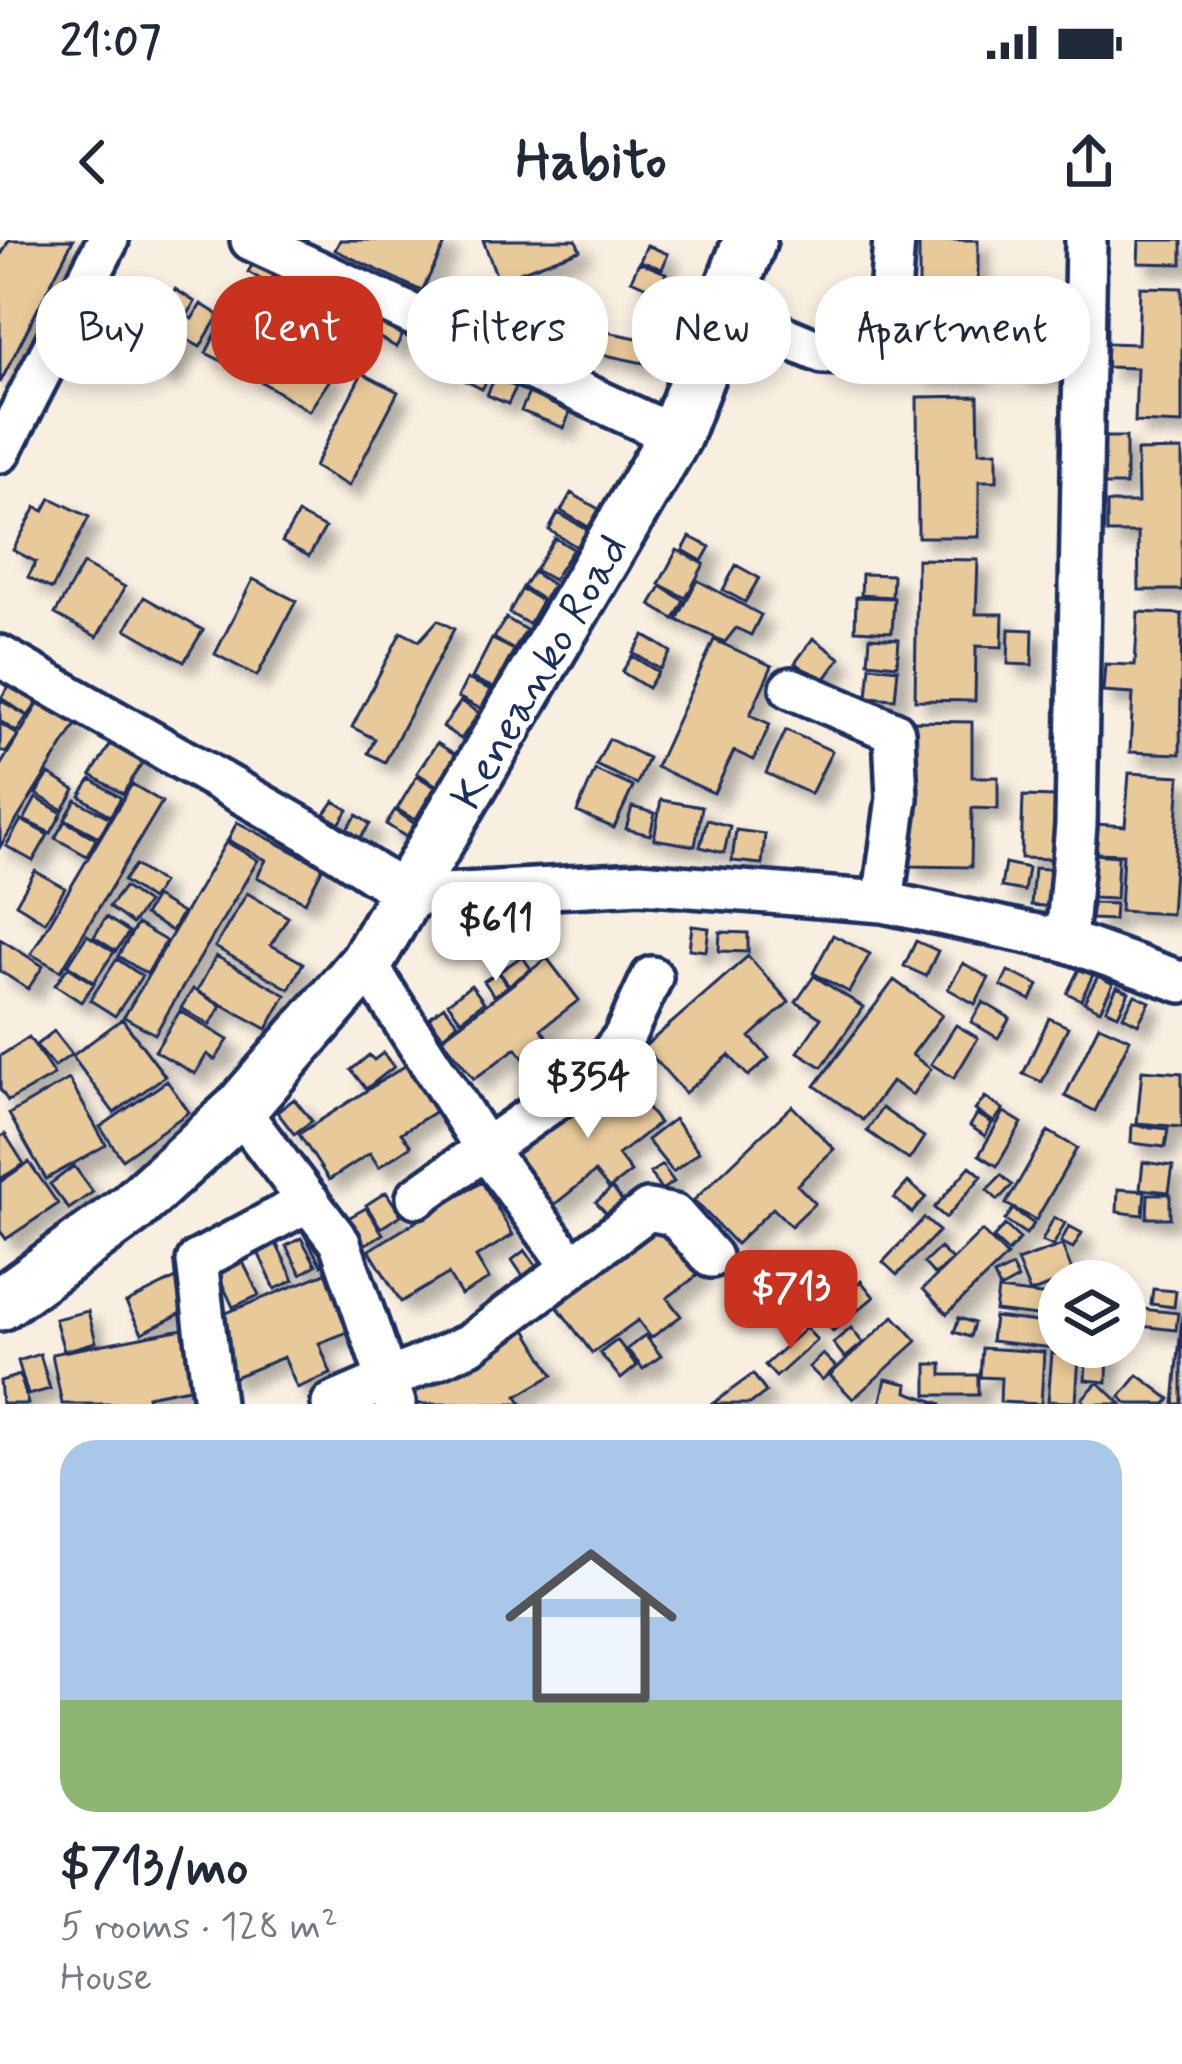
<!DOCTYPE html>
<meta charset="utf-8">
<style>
:root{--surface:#fff;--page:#f2f2f3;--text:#1f2937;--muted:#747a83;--line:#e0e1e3;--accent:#c8321e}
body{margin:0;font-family:Mynerve,sans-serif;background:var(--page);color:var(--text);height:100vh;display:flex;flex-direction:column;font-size:45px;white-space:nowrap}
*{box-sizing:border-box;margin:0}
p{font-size:39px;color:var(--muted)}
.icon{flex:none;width:66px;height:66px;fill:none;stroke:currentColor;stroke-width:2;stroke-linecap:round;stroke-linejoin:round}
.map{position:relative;height:1164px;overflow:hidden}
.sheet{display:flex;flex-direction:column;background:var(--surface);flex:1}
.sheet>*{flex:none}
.top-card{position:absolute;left:36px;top:36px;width:1110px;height:108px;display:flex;gap:24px}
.fabs{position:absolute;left:1038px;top:1020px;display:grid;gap:24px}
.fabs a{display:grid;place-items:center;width:108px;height:108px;border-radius:50%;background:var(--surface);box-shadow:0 6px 18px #0003;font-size:60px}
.price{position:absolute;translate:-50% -102px;padding:0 27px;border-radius:24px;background:#fff;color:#222;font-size:39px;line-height:78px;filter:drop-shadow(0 3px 6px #0008)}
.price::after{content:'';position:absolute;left:50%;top:72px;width:36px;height:27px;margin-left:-18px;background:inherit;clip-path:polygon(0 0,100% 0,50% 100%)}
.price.active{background:var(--accent);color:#fff}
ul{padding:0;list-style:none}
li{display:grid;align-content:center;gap:24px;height:636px;padding:0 60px}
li+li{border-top:3px solid var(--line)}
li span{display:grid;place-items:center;height:372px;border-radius:36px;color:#555}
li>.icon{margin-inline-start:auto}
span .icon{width:216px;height:216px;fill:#fffc;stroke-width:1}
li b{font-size:51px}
.pill{padding:0 42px;border-radius:48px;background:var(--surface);box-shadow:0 6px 18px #0003;font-size:42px;line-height:108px}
.pill.active{background:var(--accent);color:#fff}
.status{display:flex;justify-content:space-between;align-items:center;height:84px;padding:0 60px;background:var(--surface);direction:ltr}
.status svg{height:33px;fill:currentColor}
header{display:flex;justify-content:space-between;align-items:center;height:156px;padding:0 60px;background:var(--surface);font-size:54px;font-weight:700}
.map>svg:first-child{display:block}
.built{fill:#f3e4cc}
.building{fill:#e8c99a;stroke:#1b2f5e;stroke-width:3;filter:url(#shadow)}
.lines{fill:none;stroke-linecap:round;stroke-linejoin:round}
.minor-casing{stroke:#1b2f5e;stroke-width:48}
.tertiary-casing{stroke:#1b2f5e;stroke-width:60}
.minor{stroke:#fff;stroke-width:39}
.tertiary{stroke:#fff;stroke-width:51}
.labels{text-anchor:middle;stroke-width:9;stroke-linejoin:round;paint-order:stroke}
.street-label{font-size:45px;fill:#1b2f5e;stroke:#fff}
</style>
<div class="status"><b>21:07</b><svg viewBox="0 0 49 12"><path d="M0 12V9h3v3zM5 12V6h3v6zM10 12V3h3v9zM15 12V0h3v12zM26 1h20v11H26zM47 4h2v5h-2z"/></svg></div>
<header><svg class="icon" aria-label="back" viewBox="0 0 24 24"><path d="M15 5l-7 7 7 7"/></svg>Habito<svg class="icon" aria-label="share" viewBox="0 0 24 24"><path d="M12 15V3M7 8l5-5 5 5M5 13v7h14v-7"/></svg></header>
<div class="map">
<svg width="1182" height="1164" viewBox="0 0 1182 1164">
<defs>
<filter id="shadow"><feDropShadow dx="11" dy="11" stdDeviation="6" flood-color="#0004"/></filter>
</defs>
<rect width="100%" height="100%" fill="#f8efe1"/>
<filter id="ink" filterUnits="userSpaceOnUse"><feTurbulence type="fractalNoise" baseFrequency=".00833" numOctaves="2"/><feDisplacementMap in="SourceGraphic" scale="24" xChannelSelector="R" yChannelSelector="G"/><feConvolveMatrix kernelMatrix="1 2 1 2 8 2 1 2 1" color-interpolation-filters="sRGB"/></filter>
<g filter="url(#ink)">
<path class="built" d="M0 0H84L0 159Z"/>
<path class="building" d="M9 0H73L0 143V17Z
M340 0H447L422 51 335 10Z
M483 0H576L580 10 498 40Z
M919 0H978V48H1004V83H978V132H919Z
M1139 0H1182V24L1138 23Z
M647 5 668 14 662 29 640 21Z
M258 15 279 26 269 44 248 32Z
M639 22 666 33 658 52 631 40Z
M1140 47 1182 48V184L1135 182 1137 128 1106 127 1107 103 1138 104Z
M175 49 195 62 187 76 192 79 201 64 219 75 200 107 188 100 167 134 128 110 135 97 124 90 147 52 166 64Z
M331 53 355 66 347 81 323 68Z
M367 68 405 91 396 107 357 85Z
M226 73 252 85 232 126 206 113Z
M587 88 647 100 643 123 582 110Z
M1052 92 1053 134H1021L1020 93Z
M268 94 333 135 309 171 244 131Z
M436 103 455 112 446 129 428 119Z
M476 120 493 129 482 149 466 141Z
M498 131 519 141 508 164 487 155Z
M362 133 398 152 349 246 314 227Z
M532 146 573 163 564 188 521 171Z
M978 156 979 212 997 211V241H979V297H918L917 157Z
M1104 197H1126V245H1103Z
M1182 210V350H1139L1138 293H1107V263H1138L1137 211Z
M571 253 602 271 592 289 561 271Z
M51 258 89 277 52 349 28 337 36 322 13 310 36 267 44 271Z
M558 273 588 290 577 307 549 290Z
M298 274 325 288 309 316 282 302Z
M690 297 710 307 702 321 683 310Z
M555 298 573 309 553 340 535 330Z
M677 310 704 324 686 358 659 344Z
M917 319 978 320 976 374H1003L1002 407 976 406 975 461 915 460Z
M83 324 125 347 97 397 55 374Z
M736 325 759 338 745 362 723 350Z
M533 332 553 345 543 360 523 347Z
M862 334 893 335 892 357 861 355Z
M253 339 296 361 257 436 215 414Z
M697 340 761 375 751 395 736 388 725 402 677 380Z
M661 346 684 361 674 379 650 365Z
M522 349 542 361 529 384 509 373Z
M144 357 203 390 184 422 126 389Z
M856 357 894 358 892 392 855 390Z
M1138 372 1182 374 1180 514 1130 512 1133 454 1103 452 1105 424 1135 425Z
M506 378 526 390 514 410 494 398Z
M438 380 454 389 385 522 368 513 375 499 352 487 401 392 419 401Z
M1009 389 1033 390 1032 425 1008 424Z
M644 395 671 412 660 429 633 413Z
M870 397 899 399 897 425 868 422Z
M813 398 840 418 822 443 795 423Z
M492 399 514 410 494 448 472 438Z
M714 400 772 426 750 475 770 484 754 520 734 511 714 553 656 527Z
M632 416 658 432 648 448 622 432Z
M870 426 898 429 895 459 867 457Z
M467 439 491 450 481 469 458 457Z
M12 442 39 461 28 476 1 458Z
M0 460 27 476 17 492 0 481Z
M40 461 77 483 0 607V526Z
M461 461 479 473 461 499 443 487Z
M910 481 972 482V537H998V569L972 568 971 627 908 626Z
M0 483 18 495 6 513 0 510Z
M786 490 832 511 811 554 766 533Z
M117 494 148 513 123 554 91 535Z
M609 499 648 518 637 544 596 525Z
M437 503 458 516 439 547 417 533Z
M595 530 633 547 614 588 577 572Z
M1129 533 1180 536 1171 674 1120 671 1123 614 1095 613 1097 584 1125 586Z
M49 534 75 550 63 570 36 554Z
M417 536 435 547 415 580 397 569Z
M91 539 121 558 110 576 80 556Z
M132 544 162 562 61 731 31 714Z
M1023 556 1056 557 1054 619 1021 618Z
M36 558 62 573 51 593 24 580Z
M76 560 110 578 99 597 65 579Z
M661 560 702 567 695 606 654 599Z
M334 561 348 570 339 584 325 574Z
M632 567 655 573 650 595 626 589Z
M395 570 415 584 406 597 386 584Z
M357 575 370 584 360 598 347 589Z
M21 580 48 595 33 621 6 606Z
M707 580 730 586 724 613 700 607Z
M65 581 96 599 87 616 55 598Z
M237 582 323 627 305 662 257 637 266 620 228 600Z
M736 590 765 594 762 624 732 621Z
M226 602 258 620 155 794 124 777Z
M1093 614 1118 616 1116 659 1090 658Z
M1005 623 1028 628 1024 651 1001 647Z
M135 625 162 643 151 660 123 641Z
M1034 628 1060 630 1057 667 1031 665Z
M35 631 65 648 45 682 16 664Z
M124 647 147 663 132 684 109 667Z
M247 653 288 677 271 705 303 723 289 749 215 707Z
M155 657 182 673 172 691 144 675Z
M1093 663 1115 664 1114 680 1091 679Z
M106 677 129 692 116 711 94 697Z
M137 684 166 701 147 734 118 716Z
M692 686 709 688 706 711 689 709Z
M720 692 748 693V712L719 711Z
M87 695 114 712 94 742 68 725Z
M833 695 870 714 849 752 813 733Z
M0 699 43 726 28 749 0 731Z
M916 701 938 711 926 736 904 726Z
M216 716 286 755 267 789 197 751Z
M522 716 531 729 509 745 499 732Z
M748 716 789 762 750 797 769 818 748 836 729 815 685 853 644 807Z
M547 718 579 760 541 789 555 807 530 827 516 808 474 839 442 798Z
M117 719 142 736 115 776 90 760Z
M963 723 989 738 975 764 948 749Z
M68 727 94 744 81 762 55 745Z
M1079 729 1093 735 1081 760 1067 753Z
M1008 731 1038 745 1031 760 1001 746Z
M498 732 508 746 494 756 484 741Z
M814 736 863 767 822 827 798 812 821 778 796 762Z
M1098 736 1113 744 1100 770 1084 762Z
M894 740 942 775 912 815 931 829 912 855 892 841 863 880 815 846Z
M471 745 484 762 461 780 448 763Z
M1117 747 1129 752 1118 775 1106 769Z
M193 749 221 766 210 785 181 768Z
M1135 755 1150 762 1138 784 1123 776Z
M983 762 1010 778 998 798 971 782Z
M444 766 458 783 443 796 429 778Z
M180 771 228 800 215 820 207 814 195 834 155 811Z
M1049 778 1068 787 1042 842 1023 834Z
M122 779 165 836 114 873 72 816Z
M956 785 978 798 954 838 931 824Z
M1099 785 1130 799 1095 871 1065 856Z
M54 791 72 814 54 827 36 805Z
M29 797 54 835 8 861 0 849V816Z
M383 813 394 827 366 849 351 830 369 815 374 820Z
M411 822 441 868 401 893 411 906 379 927 370 913 329 940 299 894Z
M1142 830 1182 833V887L1137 883Z
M620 833 659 883 618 915 631 932 609 949 595 932 554 965 514 915Z
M69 839 106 905 46 939 9 874Z
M167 841 189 872 122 919 100 887Z
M985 857 1003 869 994 882 975 870Z
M294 859 312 881 294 894 277 872Z
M792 866 834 909 797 945 815 963 791 986 773 968 736 1004 694 960Z
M882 868 924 897 909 920 867 891Z
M1004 872 1022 883 997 926 979 915Z
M977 874 992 883 985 896 970 886Z
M674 879 699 912 673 932 647 900Z
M1132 885 1168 889 1165 907 1131 903Z
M1048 891 1077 908 1036 980 1006 964Z
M5 894 24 924 0 939V897Z
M29 922 58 964 6 999 0 991V942Z
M1143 922 1173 926 1169 952 1140 949Z
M662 925 674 942 661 950 650 933Z
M74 926 93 952 69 969 50 944Z
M970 926 982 936 946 978 934 968Z
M1001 935 1012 945 998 960 987 950Z
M482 942 513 995 476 1017 489 1039 461 1055 448 1034 401 1062 369 1010Z
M908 942 926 957 912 973 894 958Z
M612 948 624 963 609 976 596 962Z
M1118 949 1145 951 1143 975 1117 972Z
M386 952 401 975 381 988 366 965Z
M1148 954H1170V978H1147Z
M366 968 383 994 364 1005 348 978Z
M1013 969 1034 984 1026 994 1005 980Z
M1054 977 1065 983 1053 1006 1042 1001Z
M312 978 334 1019 321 1025 299 985Z
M924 978 939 991 897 1035 883 1022Z
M666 984 702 1032 667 1058 681 1076 651 1098 638 1080 592 1113 556 1065Z
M1005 985 1020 999 1008 1012 993 998Z
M1069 986 1082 993 1073 1008 1061 1002Z
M982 991 1007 1016 947 1074 923 1049Z
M301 998 316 1025 301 1034 286 1006Z
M274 999 294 1040 275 1049 256 1008Z
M1062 1005 1074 1036 1030 1053 1017 1021Z
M940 1008 952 1020 935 1035 924 1023Z
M525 1010 536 1026 523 1036 512 1020Z
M242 1020 259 1055 233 1067 217 1032Z
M1012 1027 1018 1039 1000 1049 994 1036Z
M338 1028 361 1087 319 1103 331 1134 297 1148 284 1117 230 1139 206 1081Z
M180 1036 195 1066 142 1093 126 1063Z
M861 1041 874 1057 833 1091 819 1075Z
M1153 1049 1176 1051 1174 1067 1151 1064Z
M998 1050 1059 1057V1107L1080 1111 991 1101 994 1077 1046 1083V1077L995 1071Z
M1142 1069 1178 1073 1176 1090 1140 1086Z
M88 1071 96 1102 64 1111 55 1079Z
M1182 1075V1164H1174Z
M894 1076 917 1101 853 1159 830 1135Z
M959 1078 974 1083 970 1097 954 1092Z
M524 1086 553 1135 517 1156 522 1164H417L411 1153Z
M188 1088 199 1146 147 1156 149 1164H62L52 1114Z
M806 1088 817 1100 776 1137 765 1125Z
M851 1088 863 1103 845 1118 833 1103Z
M645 1095 661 1116 643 1129 627 1109Z
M617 1100 637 1126 621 1139 600 1113Z
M1087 1107H1108L1107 1142 1085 1140Z
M982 1108 1044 1112 1041 1164 1000 1162 1001 1138 980 1137Z
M1052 1113 1079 1115 1076 1162 1048 1161Z
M40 1114 50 1149 28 1155 18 1121Z
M823 1114 836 1127 822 1140 809 1127Z
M927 1124H942V1135H978V1155H927Z
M753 1134 766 1152 750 1164H712Z
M20 1135 28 1164H2L0 1141Z
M1138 1135 1170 1159 1166 1164H1128L1120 1157Z
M886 1139 908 1144 907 1152 942 1164H880Z
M1098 1142 1121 1164H1087L1082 1159Z"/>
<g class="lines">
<g class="minor-casing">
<path id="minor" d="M251 0 675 196
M725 72 823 113 870 115 889 71 894 0
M0 212 108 0
M0 416 308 591 409 656 640 643 883 662 1066 701 1182 742
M791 448 894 492 897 558 883 662
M1066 701 1076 585 1086 0
M366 723 487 911 572 1027
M239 870 340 1003 395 1163
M417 957 599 829 624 797 652 737
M214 1164 197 1021 309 961
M332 1164 470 1104 648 970 674 975 711 1017"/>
</g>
<g class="tertiary-casing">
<path id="tertiary" d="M0 1064 131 969 239 870 366 723 675 196 750 0"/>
</g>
<use href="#minor" class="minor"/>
<use href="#tertiary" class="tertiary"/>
</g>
</g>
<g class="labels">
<g class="street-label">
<text transform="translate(538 431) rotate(-60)" y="16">Keneanko Road</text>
</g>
</g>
</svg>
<div class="fabs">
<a><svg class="icon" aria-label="layers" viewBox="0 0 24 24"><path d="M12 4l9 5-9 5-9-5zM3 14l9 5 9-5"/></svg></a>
</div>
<b class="price" style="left:496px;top:744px">$611</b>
<b class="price" style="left:588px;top:901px">$354</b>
<b class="price active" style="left:791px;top:1112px">$713</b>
<div class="top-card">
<a class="pill">Buy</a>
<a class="pill active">Rent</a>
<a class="pill">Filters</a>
<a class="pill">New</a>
<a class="pill">Apartment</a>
</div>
</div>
<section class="sheet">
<ul>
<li><span style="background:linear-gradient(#a9c7e8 70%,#8fb573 0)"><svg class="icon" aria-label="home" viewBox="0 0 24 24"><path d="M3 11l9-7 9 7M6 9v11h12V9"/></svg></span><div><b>$713/mo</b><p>5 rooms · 128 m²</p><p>House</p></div></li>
</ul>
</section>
